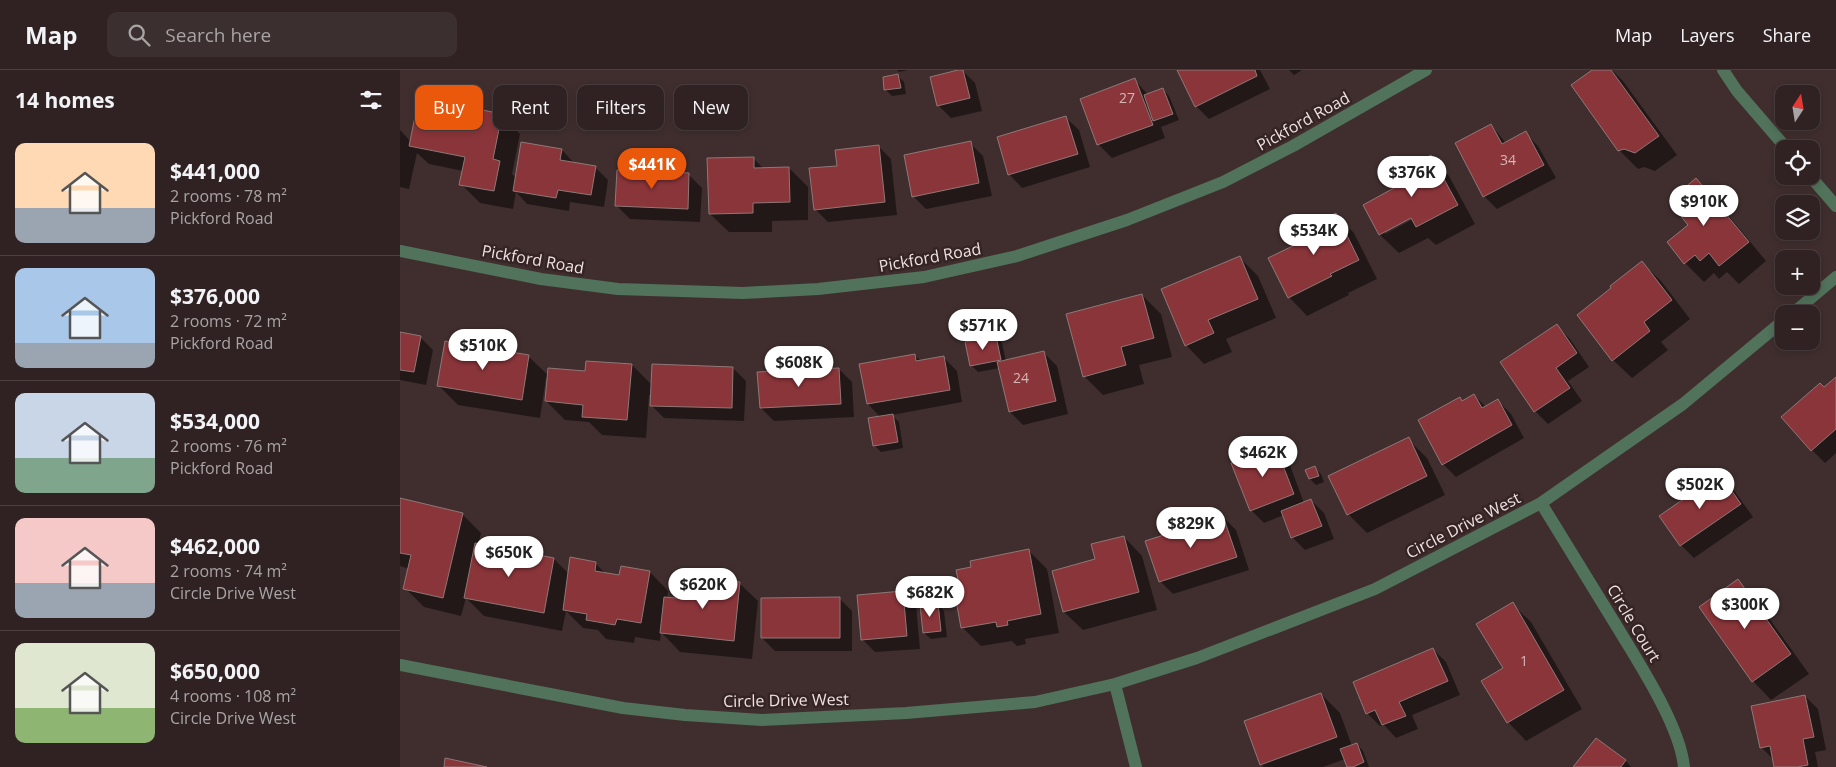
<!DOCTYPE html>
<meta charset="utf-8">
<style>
:root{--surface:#302222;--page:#3c2f2f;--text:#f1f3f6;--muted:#a8a4a5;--line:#4b3f40;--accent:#ea580c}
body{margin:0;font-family:"Open Sans",sans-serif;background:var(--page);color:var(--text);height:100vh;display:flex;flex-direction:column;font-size:19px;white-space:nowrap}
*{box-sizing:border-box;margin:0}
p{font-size:16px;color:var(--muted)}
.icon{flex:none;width:28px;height:28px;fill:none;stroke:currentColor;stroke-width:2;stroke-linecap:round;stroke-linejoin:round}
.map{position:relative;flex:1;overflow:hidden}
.panel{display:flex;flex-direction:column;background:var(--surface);width:400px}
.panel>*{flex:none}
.top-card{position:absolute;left:15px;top:15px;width:475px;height:45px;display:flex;gap:10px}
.needle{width:32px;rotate:12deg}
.tools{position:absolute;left:1375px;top:15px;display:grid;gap:10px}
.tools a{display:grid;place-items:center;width:45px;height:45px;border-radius:10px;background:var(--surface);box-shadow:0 2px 8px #0003,0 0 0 1px var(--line);font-size:25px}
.price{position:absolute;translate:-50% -42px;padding:0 11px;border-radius:18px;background:#fff;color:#222;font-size:16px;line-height:32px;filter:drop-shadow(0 1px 2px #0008)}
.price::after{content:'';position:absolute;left:50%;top:30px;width:15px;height:11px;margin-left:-8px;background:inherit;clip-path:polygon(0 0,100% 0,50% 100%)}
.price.active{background:var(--accent);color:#fff}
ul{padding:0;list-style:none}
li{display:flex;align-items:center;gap:15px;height:125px;padding:0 15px}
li+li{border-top:1px solid var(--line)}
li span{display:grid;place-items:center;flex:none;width:140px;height:100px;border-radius:10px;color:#555}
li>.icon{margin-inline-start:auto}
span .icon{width:60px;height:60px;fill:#fffc;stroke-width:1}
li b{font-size:21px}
h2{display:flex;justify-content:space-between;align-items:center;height:60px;padding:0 15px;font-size:21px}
.pill{padding:0 18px;border-radius:10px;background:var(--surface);box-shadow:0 2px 8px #0003,0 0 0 1px var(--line);font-size:18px;line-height:45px}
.pill.active{background:var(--accent);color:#fff}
header{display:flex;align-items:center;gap:30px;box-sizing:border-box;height:70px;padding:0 25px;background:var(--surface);border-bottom:1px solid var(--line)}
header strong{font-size:24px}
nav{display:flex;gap:28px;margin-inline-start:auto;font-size:18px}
.search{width:350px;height:45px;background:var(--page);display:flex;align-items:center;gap:12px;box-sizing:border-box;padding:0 18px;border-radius:10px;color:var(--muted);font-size:19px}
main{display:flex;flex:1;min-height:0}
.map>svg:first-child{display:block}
.shadow{fill:#0007;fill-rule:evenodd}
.building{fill:#8a353a;stroke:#8e7877}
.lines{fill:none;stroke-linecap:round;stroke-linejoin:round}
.minor{stroke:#51725b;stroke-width:12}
.tertiary{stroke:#51725b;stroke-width:12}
.labels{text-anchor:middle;stroke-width:5;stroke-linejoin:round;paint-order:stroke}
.number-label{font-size:14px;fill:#d4b6b7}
.street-label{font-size:16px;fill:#ede1e1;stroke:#362424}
</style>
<header>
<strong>Map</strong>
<div class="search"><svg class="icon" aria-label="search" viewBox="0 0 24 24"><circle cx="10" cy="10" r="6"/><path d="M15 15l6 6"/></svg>Search here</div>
<nav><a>Map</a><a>Layers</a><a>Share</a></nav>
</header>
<main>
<section class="panel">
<h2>14 homes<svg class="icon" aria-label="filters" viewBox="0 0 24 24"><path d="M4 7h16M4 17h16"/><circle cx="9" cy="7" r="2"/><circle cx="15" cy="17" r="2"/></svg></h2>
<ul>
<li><span style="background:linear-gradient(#ffd9b3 65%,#9aa5b1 0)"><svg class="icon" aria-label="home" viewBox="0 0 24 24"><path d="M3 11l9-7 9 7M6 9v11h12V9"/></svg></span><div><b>$441,000</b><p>2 rooms · 78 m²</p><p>Pickford Road</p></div></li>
<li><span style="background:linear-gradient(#a9c7e8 75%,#9aa5b1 0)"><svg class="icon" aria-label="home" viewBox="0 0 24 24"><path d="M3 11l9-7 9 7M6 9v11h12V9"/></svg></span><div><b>$376,000</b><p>2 rooms · 72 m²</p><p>Pickford Road</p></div></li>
<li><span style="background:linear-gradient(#c9d6e8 65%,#7fa58c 0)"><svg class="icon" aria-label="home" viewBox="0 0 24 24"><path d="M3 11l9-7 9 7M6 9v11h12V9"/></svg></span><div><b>$534,000</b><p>2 rooms · 76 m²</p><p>Pickford Road</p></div></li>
<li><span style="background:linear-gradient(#f6c9c9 65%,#9aa5b1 0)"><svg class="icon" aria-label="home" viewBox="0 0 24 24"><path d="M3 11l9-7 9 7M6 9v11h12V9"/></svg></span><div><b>$462,000</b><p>2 rooms · 74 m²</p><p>Circle Drive West</p></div></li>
<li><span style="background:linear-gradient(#dfe7d0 65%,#8fb573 0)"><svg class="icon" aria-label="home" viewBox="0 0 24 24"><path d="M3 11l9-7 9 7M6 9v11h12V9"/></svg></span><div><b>$650,000</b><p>4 rooms · 108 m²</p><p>Circle Drive West</p></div></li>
</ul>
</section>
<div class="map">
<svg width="1436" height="697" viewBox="0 0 1436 697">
<rect width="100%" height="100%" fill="#402e2e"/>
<path class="shadow" d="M497 0H509L499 2Z
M562 0 575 13 582 41 551 48 538 35Z
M778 0H860L870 19 809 49 796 36Z
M889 0H902L894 5Z
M1194 0H1212L1223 11 1277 85 1255 101 1244 97 1238 99 1219 80Z
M498 6 504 12 506 24 492 26 486 20Z
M735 10 748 25 763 19 769 26 779 50 761 57 765 68 712 88 699 75 682 30Z
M101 45 120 64 112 104 116 108 162 80 175 94 195 97 208 110 204 137 170 132 169 141 127 134 116 122 113 139 80 133 61 114 63 101 29 94 17 83 9 119 0 117V60L11 72Z
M665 47 679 60 690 97 622 118 609 104Z
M1091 55 1106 73 1125 63 1138 76 1156 108 1097 139 1084 126 1056 74Z
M570 73 583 86 592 126 526 139 513 126Z
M478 76 491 89 497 145 428 152 415 139Z
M1031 87 1049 106 1075 154 1036 175 1028 168 999 183 980 165 965 135 996 119ZM1016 144 1017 147 985 164V161Z
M353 88 364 99 389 98 408 117V150L372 151V162H329L310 144Z
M289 105 302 118 300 152 230 149 217 136Z
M1296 110 1315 129 1366 191 1339 214 1327 202 1319 209 1314 203 1304 212 1285 193Z
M935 144 954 163 977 209 948 223 949 225 907 246 889 227 903 173Z
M839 187 858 206 876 248 826 269 832 282 804 294 786 275Z
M1242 193 1261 211 1290 249 1261 272 1268 280 1232 308 1213 290Z
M742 225 761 244 772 287 739 295 744 314 703 325 684 306Z
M1157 256 1170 269 1189 297 1168 311 1182 331 1148 354 1135 341 1102 293Z
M0 263 20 267 33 280 26 315 0 310Z
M596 267 602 273 606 291 644 283 657 296 668 344 623 355 610 342 600 298 578 302 571 295Z
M514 285 521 291 544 288 557 301 562 332 492 345 499 352 503 378 481 382 475 376 481 348 468 334Z
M128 286 149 306 186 303 232 295 252 315 333 298 346 311 344 351 264 348 251 335 252 325H249L246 368 202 365 189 352 165 350 146 331 148 308H146L140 348 58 335 39 316Z
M439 299 452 312 454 347 374 351 361 338Z
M1436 309V383L1425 393 1412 380Z
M1074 325 1086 337 1098 331 1111 344 1124 368 1056 407 1043 394 1060 329 1063 331Z
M1008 369 1027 388 1045 425 967 463 948 444Z
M875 377 888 390 904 433 911 430 924 443 934 469 905 480 892 467 884 445 864 453 851 440Z
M915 398 921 404 924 412 916 415 910 409 907 401Z
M1320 406 1333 419 1353 447 1294 488 1281 475Z
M0 429 62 444 81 463 78 475 154 489 169 504 195 493 207 505 220 507 250 502 268 521 267 528 290 530 339 513 358 531 352 589 280 582 261 562 260 571 235 567 234 573 206 569 198 560 183 558 166 541 162 561 84 546 66 528 61 546 24 537 5 518 10 499 0 496Z
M823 447 836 460 849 500 773 524 760 511Z
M724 467 742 486 757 540 683 560 664 542Z
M628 480 647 499 659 563 625 569 626 574 617 576 612 571 581 576 562 557 561 519Z
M1338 511 1356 530 1409 604 1371 630 1353 611Z
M503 522 516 535 520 579 475 582 462 569Z
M439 528 452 541V581H375L362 568Z
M538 534 544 541 547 567 531 569 524 563Z
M1112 534 1131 552 1182 639 1126 671 1108 652 1104 598Z
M1033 579 1046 592 1060 625 1012 645 1018 659 996 668 984 655 980 656 967 643 954 613Z
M921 624 940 643 952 676 957 674 963 681 969 697H948L945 689 923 697H864L861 694Z
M1405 626 1418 639 1426 680 1415 682 1418 697H1376L1374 690 1361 677Z
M1196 669 1226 691 1231 697H1174Z"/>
<path class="building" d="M558 0H563L570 28 537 36 530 7Z
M777 0H855L857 6 795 37Z
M1192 0H1211L1259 66 1235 83 1224 79 1218 81 1171 15Z
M498 4 501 18 484 20 483 7Z
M735 8 753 55 697 75 680 29Z
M763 18 773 44 753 51 744 25Z
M19 27 102 44 93 89 100 91 94 121 59 115 65 87 9 76Z
M666 46 678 84 608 105 597 67Z
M1091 54 1102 74 1126 61 1144 95 1083 127 1055 73Z
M571 71 579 113 512 127 504 85Z
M121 72 162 79 160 90 196 96 191 125 158 120 156 128 113 121Z
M479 75 485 132 414 140 409 98 437 96 435 80Z
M1031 85 1058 135 1016 157 1011 148 979 165 963 135 994 118 989 108Z
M354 87V98L389 97 390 132 353 133V143L309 144 307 88Z
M217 100 289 103 288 139 215 136Z
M1296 108 1349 172 1319 196 1309 183 1300 191 1295 185 1284 194 1267 172 1288 155 1269 131Z
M936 143 959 190 930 204 932 206 888 228 868 188 901 172 896 162Z
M840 186 858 229 808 250 814 263 785 276 761 219Z
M1242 191 1272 230 1244 252 1250 261 1212 291 1177 245 1211 218 1210 216Z
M742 224 754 268 721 277 726 295 683 307 666 244Z
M1157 254 1177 283 1156 298 1170 318 1134 342 1100 292Z
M0 262 21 266 14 302 0 300Z
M596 266 601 290 570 296 565 272Z
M45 271 129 285 122 330 37 316Z
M644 281 656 331 609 342 597 292Z
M515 284 516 291 544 286 550 320 467 334 459 294Z
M186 291 232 294 227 350 182 347 183 335 145 331 148 298 185 301Z
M252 294 333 297 332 338 250 336Z
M439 298 441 334 360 338 357 302Z
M1436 307V359L1411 381 1381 347 1420 313 1424 317Z
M1074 324 1082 338 1098 329 1112 355 1042 395 1018 350 1060 327 1062 331Z
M493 344 498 372 473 376 468 348Z
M1009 367 1027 406 947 445 928 406Z
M875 375 894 424 850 441 831 393Z
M915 396 919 406 909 409 905 400Z
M1320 404 1341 434 1280 476 1259 446Z
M0 428 63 443 43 528 3 519 11 485 0 483Z
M911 429 922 456 891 468 881 441Z
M823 446 837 487 759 512 745 471Z
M724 466 739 522 663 542 652 501 695 489 691 474Z
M75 473 154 488 144 543 64 528Z
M629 479 641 544 607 551 608 555 597 557 596 552 561 558 554 519 560 518 556 500 571 497 570 491Z
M170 487 196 492 195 501 219 505 221 496 250 501 241 553 217 549 215 555 186 550 187 544 163 540Z
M291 506 340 512 334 571 260 563 264 527 288 529Z
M1338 509 1391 584 1352 612 1299 537Z
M503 521 507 566 461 570 457 525Z
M440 527V568H361V528Z
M1113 532 1164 620 1107 653 1081 611 1103 598 1076 554Z
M538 533 541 561 523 563 520 535Z
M1033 578 1048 611 999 632 1006 646 982 655 975 640 966 644 953 612Z
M921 623 937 667 860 695 844 651Z
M1405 625 1414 667 1403 669 1408 695 1397 697H1374L1370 676 1360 678 1351 636Z
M1196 668 1226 690 1221 697H1173Z
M957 673 964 692 953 697H947L940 679Z
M45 688 87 697H44Z"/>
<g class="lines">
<path class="minor" d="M0 181 141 209 218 219 343 223 418 219 524 207 617 186 727 150 823 112 893 76 1026 0
M1392 244 1436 207
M1141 433C1167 475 1193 517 1219 560 1240 595 1280 656 1284 697
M0 595 223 638 285 645 362 650 506 643 635 632 715 614 797 588 975 519 1141 433 1283 334 1384 250
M715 614 736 697"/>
<path class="tertiary" d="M1323 0 1337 21 1387 79
M1410 106 1436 136"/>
</g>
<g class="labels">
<g class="number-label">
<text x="727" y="33">27</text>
<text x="1108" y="95">34</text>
<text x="621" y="313">24</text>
<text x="1124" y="596">1</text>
</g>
<g class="street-label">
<text transform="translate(903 51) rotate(-29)" y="6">Pickford Road</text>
<text transform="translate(530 187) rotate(-10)" y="6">Pickford Road</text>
<text transform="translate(133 189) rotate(10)" y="6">Pickford Road</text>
<text transform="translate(1063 455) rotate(-27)" y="6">Circle Drive West</text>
<text transform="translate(1234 553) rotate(59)" y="6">Circle Court</text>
<text transform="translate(386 630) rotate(-1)" y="6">Circle Drive West</text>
</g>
</g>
</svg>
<div class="tools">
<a><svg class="needle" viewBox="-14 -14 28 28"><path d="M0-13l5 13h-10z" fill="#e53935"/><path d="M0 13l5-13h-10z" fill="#a8a4a5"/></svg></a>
<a><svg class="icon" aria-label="locate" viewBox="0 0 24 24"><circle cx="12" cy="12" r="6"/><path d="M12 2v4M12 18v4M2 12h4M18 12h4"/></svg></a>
<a><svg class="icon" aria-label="layers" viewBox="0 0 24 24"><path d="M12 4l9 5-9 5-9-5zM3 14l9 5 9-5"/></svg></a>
<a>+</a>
<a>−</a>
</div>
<b class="price active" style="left:252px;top:120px">$441K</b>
<b class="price" style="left:1012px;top:128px">$376K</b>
<b class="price" style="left:1304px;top:157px">$910K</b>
<b class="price" style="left:914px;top:186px">$534K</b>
<b class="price" style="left:583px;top:281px">$571K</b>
<b class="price" style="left:83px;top:301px">$510K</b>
<b class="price" style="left:399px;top:318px">$608K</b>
<b class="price" style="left:863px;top:408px">$462K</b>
<b class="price" style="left:1300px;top:440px">$502K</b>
<b class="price" style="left:791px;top:479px">$829K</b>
<b class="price" style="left:109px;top:508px">$650K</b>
<b class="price" style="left:303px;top:540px">$620K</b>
<b class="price" style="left:530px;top:548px">$682K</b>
<b class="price" style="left:1345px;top:560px">$300K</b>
<div class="top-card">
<a class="pill active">Buy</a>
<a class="pill">Rent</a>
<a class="pill">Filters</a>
<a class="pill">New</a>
</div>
</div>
</main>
